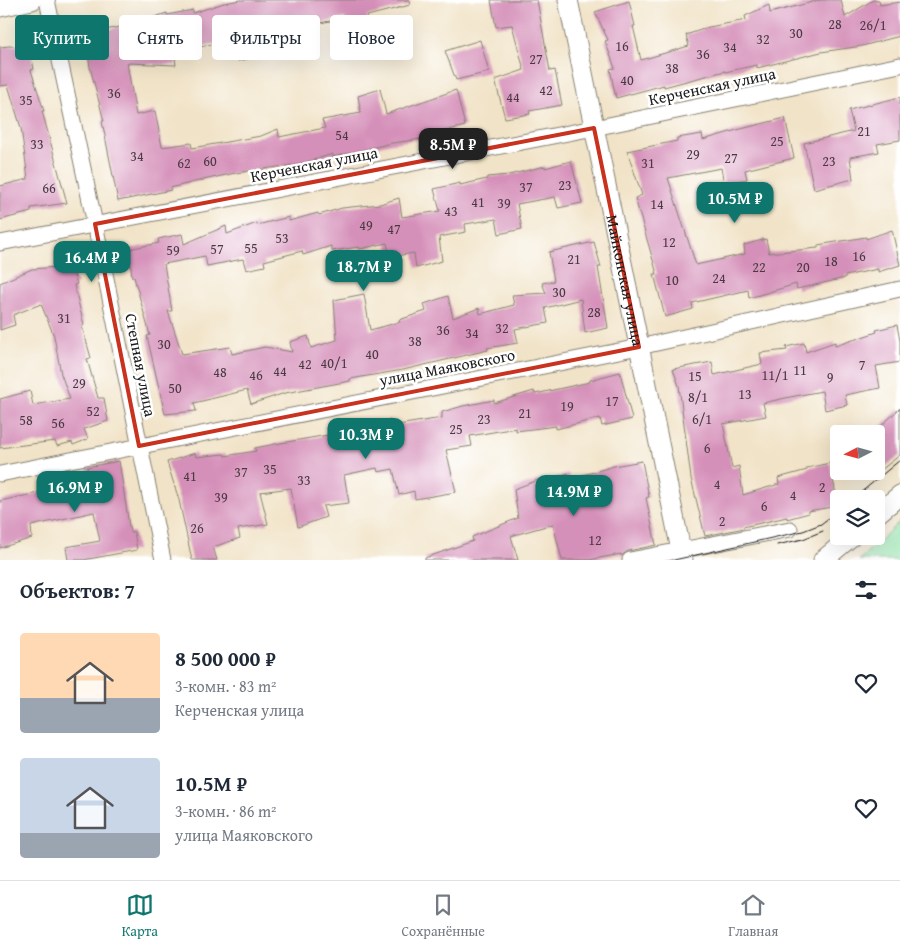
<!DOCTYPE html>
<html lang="ru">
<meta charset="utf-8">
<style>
:root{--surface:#fff;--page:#f6f6f7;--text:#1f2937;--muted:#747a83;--line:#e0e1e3;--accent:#0f766e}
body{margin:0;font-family:"Gentium Book Plus",serif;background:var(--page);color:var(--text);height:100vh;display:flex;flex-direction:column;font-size:19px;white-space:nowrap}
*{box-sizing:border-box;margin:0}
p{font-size:16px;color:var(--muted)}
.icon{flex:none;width:28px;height:28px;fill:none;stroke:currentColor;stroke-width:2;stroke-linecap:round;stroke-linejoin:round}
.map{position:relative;height:560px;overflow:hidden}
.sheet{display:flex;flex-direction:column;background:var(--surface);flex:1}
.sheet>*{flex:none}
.banner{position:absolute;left:15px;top:15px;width:500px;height:45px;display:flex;gap:10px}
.needle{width:32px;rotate:264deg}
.fabs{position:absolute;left:830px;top:425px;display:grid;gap:10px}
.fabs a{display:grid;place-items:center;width:55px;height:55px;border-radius:5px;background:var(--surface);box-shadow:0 5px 20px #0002;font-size:25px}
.price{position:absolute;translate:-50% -42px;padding:0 11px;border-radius:10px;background:var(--accent);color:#fff;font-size:16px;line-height:32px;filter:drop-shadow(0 1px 2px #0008)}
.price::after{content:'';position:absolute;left:50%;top:30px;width:15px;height:11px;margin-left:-8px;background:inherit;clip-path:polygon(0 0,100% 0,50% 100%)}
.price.on{background:#222;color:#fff}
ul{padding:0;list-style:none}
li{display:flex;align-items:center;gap:15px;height:125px;padding:0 20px}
li span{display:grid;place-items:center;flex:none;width:140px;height:100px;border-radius:5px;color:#555}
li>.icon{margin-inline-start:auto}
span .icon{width:60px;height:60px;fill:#fffc;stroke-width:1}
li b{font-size:21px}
h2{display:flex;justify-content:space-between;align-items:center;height:60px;padding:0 20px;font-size:21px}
.pill{padding:0 18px;border-radius:5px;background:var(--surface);box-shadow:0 5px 20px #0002;font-size:18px;line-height:45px}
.pill.on{background:var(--accent);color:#fff}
.tabs{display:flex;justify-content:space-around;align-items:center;height:70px;border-top:1px solid var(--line);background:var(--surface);font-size:14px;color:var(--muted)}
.tabs a{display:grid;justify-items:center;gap:2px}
.tabs .on{color:var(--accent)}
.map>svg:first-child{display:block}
.green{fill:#8ae1a4;stroke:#537e60}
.building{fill:#d590b9}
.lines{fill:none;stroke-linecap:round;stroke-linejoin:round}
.minor-casing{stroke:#868072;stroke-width:17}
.tertiary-casing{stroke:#868072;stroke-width:21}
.minor{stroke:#fff;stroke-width:15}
.tertiary{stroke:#fff;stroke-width:19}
.tram{stroke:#1c1c1c;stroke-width:1}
.marked{fill:none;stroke:#c8321e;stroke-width:4;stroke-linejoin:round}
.labels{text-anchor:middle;stroke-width:5;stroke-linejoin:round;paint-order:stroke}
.number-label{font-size:14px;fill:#4a3943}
.street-label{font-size:16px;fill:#1c1c1c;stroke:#fff}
</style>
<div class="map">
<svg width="900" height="560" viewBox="0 0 900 560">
<rect width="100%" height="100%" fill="#fff"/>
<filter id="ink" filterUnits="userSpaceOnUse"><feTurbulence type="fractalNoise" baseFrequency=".02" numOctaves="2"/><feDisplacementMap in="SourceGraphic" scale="10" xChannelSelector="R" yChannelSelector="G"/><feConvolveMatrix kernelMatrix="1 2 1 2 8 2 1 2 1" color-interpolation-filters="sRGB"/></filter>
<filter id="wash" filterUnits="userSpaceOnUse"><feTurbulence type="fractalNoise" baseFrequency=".0096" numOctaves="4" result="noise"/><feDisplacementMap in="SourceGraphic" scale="20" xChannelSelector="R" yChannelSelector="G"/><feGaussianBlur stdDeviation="1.12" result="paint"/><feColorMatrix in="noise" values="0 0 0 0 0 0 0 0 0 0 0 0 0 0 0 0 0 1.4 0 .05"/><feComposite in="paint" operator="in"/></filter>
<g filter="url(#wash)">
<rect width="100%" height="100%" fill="#f1e3c7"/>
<path class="green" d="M900 521V560H859Z"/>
<g id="blocks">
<path class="building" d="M241 0H409L410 5 367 16 368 21 346 26 345 18 310 25 314 40 291 45 290 35 258 41 261 56 238 61 234 39 200 47 201 54 175 58 176 65 127 63 136 115 155 111 162 147 191 143 192 148 261 136 278 129 279 137 325 128 322 120 361 113 358 96 380 89 386 114 456 90 465 126 422 137V139L392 143 333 157V154L293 166 292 165 235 173 203 180 170 188 171 190 118 201 102 121H104L90 67 85 34 130 25 167 13V15L193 10V13L224 3Z
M491 0H537L550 71 555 70 562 105 529 111 530 114 505 118 495 80 524 70 512 25 496 27Z
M820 0H841L845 17 873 0H879L880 5 900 2V36L862 46 821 52 757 68V65L725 72V71L664 87V85L616 98 610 69 615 68 605 41 608 40 595 12 629 1 635 26H633L641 60 689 46 686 35 709 27 746 20 745 16 769 5 770 13Z
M480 40 489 72 456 80 445 51Z
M29 44 34 69 31 70 44 111H42L67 203 31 208V212L0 220V186L28 179 21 128 8 85 0 86V47Z
M900 97V140L877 144 879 152 850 157 853 179 814 189 804 143 854 131 849 110Z
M785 118 794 158 745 170 747 179 724 183 721 168 668 178 696 265 745 254 744 245 766 239 769 253 818 248V245L866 237V239L892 230 900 265 878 272V269L845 276V278L797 289 796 284 749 298 748 290 692 303 693 309 665 317 654 274H657L635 198 642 195 627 151 677 141V138L702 134 703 140 737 130Z
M571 161 582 203 558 208 555 197 517 204 522 229 499 234 496 219 465 224 466 232 439 237 442 261 416 268 414 253 390 257 387 243 360 249 359 247 332 251 331 246 303 255 302 251 264 261 265 266 246 270 243 259 207 266 205 256 164 264 172 311H168L182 354 230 347 232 354 265 347 292 352 290 342 308 336 311 348 337 340 334 300 364 294 370 330 400 322 399 320 426 311 424 304 448 296 453 318 479 308 480 314 514 305 512 295 546 293 542 283 554 281 549 252 594 242 601 267H598L608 328 585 333 581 299 545 308 548 323 515 329 518 343 487 348 488 350 403 370 350 379V381L285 393 251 404 247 390 194 403 196 411 165 414 147 336 150 335 134 277H132L129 249 159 243 158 239 182 234 184 244 226 226 227 234 257 223V225L289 217V221L318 213 319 215 342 208 380 204 399 198 402 217 440 211 434 189 460 183V185L487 179V177L509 175 545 166V168Z
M71 266 77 284 74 285 84 325 82 326 91 358 87 359 98 398H104L108 421 84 429 88 439 73 445 72 442 57 446 55 441 0 448V399L30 391 33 405 70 399 61 374 54 336 41 304 13 315 15 325 0 330V283L32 269Z
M897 325 900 341V362L876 366 880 388 845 395 847 405 825 410 822 391 790 397 763 403 766 416 723 424 732 468 739 466 743 495 779 484 778 478 807 470V468L830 463 838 506 808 511 809 513 787 519V517L743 527 744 528 705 536 691 478 679 386 673 369 712 362 714 375 762 364 760 353 787 350 786 347 804 343 806 352 835 342V346L877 332 876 330Z
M620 372 632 419 602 426 600 418 556 429V426L516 431V428L470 436 472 446 446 450 456 492 415 499 414 491 399 495 393 469 378 472 377 468 344 475 349 503 323 506 326 517 298 527 291 488 260 492 268 524 238 529 240 538 213 547 217 560H192L179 500 167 462 195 453 196 457 224 454 225 456 256 451 255 448 275 444 340 433V432L368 427 367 425 390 420 391 426 442 418V412L463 406 494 400V403L534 391 535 394 590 382V380Z
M900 408V455L876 474V431Z
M119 461 130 532H134L137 550 83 560H68L66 547 100 541 94 512 31 526 32 538 0 548V501L90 482 87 467Z
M642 461 649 497 646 498 656 545 628 551 621 556V554L589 560H562L553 524 511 536 518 560H425V558L473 541 472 537 518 518 514 489 541 479 542 483 568 473 570 479 614 466Z"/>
</g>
</g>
<g filter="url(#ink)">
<use href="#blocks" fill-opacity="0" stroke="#868072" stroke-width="1"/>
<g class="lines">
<g class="minor-casing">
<path id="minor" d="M47 0 95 224 163 560
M0 243 594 128 900 65
M0 474 639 347 900 289
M630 560 790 529"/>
</g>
<g class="tertiary-casing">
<g id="tertiary">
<path id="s1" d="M568 0 683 560"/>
<path d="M0 7 32 0"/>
<path d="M876 515 900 495"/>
<path d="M823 560 852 536"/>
</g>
</g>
<use href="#minor" class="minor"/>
<use href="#tertiary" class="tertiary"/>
<path class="tram" d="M853 499 900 460
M777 545 803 539 823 531
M674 560 803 531 821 524 839 510"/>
</g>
</g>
<path class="marked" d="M594 128 639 347 139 446 95 224Z"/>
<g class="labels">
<g class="number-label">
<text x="835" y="29">28</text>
<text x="873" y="30">26/1</text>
<text x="796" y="38">30</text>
<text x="763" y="44">32</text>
<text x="622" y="51">16</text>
<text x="730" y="52">34</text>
<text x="703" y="59">36</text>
<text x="536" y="64">27</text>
<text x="672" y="73">38</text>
<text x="627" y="85">40</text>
<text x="546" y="95">42</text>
<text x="114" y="98">36</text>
<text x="513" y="102">44</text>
<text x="26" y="105">35</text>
<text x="864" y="136">21</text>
<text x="342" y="140">54</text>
<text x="777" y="146">25</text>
<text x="37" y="149">33</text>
<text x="693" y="159">29</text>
<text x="137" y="161">34</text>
<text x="731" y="163">27</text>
<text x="210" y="166">60</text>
<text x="829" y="166">23</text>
<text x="184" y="168">62</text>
<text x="648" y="168">31</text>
<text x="565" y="190">23</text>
<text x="526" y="192">37</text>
<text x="49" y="193">66</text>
<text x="478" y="207">41</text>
<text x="504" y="208">39</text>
<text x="657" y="209">14</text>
<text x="451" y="216">43</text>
<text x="366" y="230">49</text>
<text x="394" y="234">47</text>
<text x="282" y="243">53</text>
<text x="669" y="247">12</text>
<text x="251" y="253">55</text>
<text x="217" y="254">57</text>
<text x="173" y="255">59</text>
<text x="859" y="261">16</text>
<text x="574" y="264">21</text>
<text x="831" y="266">18</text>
<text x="759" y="272">22</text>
<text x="803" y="272">20</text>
<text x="719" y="283">24</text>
<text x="672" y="285">10</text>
<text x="559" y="297">30</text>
<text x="594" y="317">28</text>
<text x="64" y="323">31</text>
<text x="502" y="333">32</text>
<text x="443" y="335">36</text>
<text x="472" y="338">34</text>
<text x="415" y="346">38</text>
<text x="164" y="349">30</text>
<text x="372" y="359">40</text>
<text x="334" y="368">40/1</text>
<text x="305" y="369">42</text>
<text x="862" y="370">7</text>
<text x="800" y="375">11</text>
<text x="280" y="376">44</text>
<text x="220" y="377">48</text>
<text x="256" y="380">46</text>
<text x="775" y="380">11/1</text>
<text x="695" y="381">15</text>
<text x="830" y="382">9</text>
<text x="79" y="388">29</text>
<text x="175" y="393">50</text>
<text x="745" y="399">13</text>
<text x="698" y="402">8/1</text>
<text x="612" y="406">17</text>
<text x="567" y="411">19</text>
<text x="93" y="416">52</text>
<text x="525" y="418">21</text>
<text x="484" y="424">23</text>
<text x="702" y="424">6/1</text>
<text x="26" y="425">58</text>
<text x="58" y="428">56</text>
<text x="456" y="434">25</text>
<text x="707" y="453">6</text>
<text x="270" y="474">35</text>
<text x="241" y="477">37</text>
<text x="190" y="481">41</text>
<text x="304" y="485">33</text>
<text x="717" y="489">4</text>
<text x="822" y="492">2</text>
<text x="793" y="500">4</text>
<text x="221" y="502">39</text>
<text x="764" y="511">6</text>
<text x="722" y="526">2</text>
<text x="197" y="533">26</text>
<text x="595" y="545">12</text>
</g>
<g class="street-label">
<text transform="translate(712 86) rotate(-12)" y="6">Керченская улица</text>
<text transform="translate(314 164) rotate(-11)" y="6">Керченская улица</text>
<text dy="6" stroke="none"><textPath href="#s1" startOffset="286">Майкопская улица</textPath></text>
<text transform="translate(141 365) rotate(79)" y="6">Степная улица</text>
<text transform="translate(447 367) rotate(-11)" y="6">улица Маяковского</text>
</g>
</g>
</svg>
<div class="fabs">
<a><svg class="needle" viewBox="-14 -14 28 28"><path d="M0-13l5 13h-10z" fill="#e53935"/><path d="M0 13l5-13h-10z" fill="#747a83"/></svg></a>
<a><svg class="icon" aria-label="layers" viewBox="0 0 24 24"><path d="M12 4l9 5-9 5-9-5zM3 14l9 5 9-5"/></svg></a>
</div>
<b class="price on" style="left:453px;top:170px">8.5M ₽</b>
<b class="price" style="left:735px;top:224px">10.5M ₽</b>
<b class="price" style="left:92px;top:283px">16.4M ₽</b>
<b class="price" style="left:364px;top:292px">18.7M ₽</b>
<b class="price" style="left:366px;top:460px">10.3M ₽</b>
<b class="price" style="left:75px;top:513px">16.9M ₽</b>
<b class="price" style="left:574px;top:517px">14.9M ₽</b>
<div class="banner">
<a class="pill on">Купить</a>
<a class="pill">Снять</a>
<a class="pill">Фильтры</a>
<a class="pill">Новое</a>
</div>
</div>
<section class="sheet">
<h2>Объектов: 7<svg class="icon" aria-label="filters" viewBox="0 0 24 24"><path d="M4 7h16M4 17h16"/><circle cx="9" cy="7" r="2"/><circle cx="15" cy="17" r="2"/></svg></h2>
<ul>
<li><span style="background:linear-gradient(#ffd9b3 65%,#9aa5b1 0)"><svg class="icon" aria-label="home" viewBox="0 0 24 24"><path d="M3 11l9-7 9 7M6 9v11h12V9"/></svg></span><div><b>8 500 000 ₽</b><p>3-комн. · 83 m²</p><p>Керченская улица</p></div><svg class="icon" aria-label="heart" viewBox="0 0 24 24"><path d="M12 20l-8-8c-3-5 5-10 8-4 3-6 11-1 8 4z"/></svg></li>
<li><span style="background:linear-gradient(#c9d6e8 75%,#9aa5b1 0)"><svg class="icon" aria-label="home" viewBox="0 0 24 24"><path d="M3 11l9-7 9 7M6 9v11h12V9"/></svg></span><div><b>10.5M ₽</b><p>3-комн. · 86 m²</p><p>улица Маяковского</p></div><svg class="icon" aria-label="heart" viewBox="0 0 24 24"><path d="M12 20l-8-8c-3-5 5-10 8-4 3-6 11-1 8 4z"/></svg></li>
</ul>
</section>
<nav class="tabs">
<a class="on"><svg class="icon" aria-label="map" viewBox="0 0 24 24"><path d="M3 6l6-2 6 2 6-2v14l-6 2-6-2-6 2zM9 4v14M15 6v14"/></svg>Карта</a>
<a><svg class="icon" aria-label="saved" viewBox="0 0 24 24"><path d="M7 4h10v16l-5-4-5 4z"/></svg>Сохранённые</a>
<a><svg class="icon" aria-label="home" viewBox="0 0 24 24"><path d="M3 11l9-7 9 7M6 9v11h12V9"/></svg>Главная</a>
</nav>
